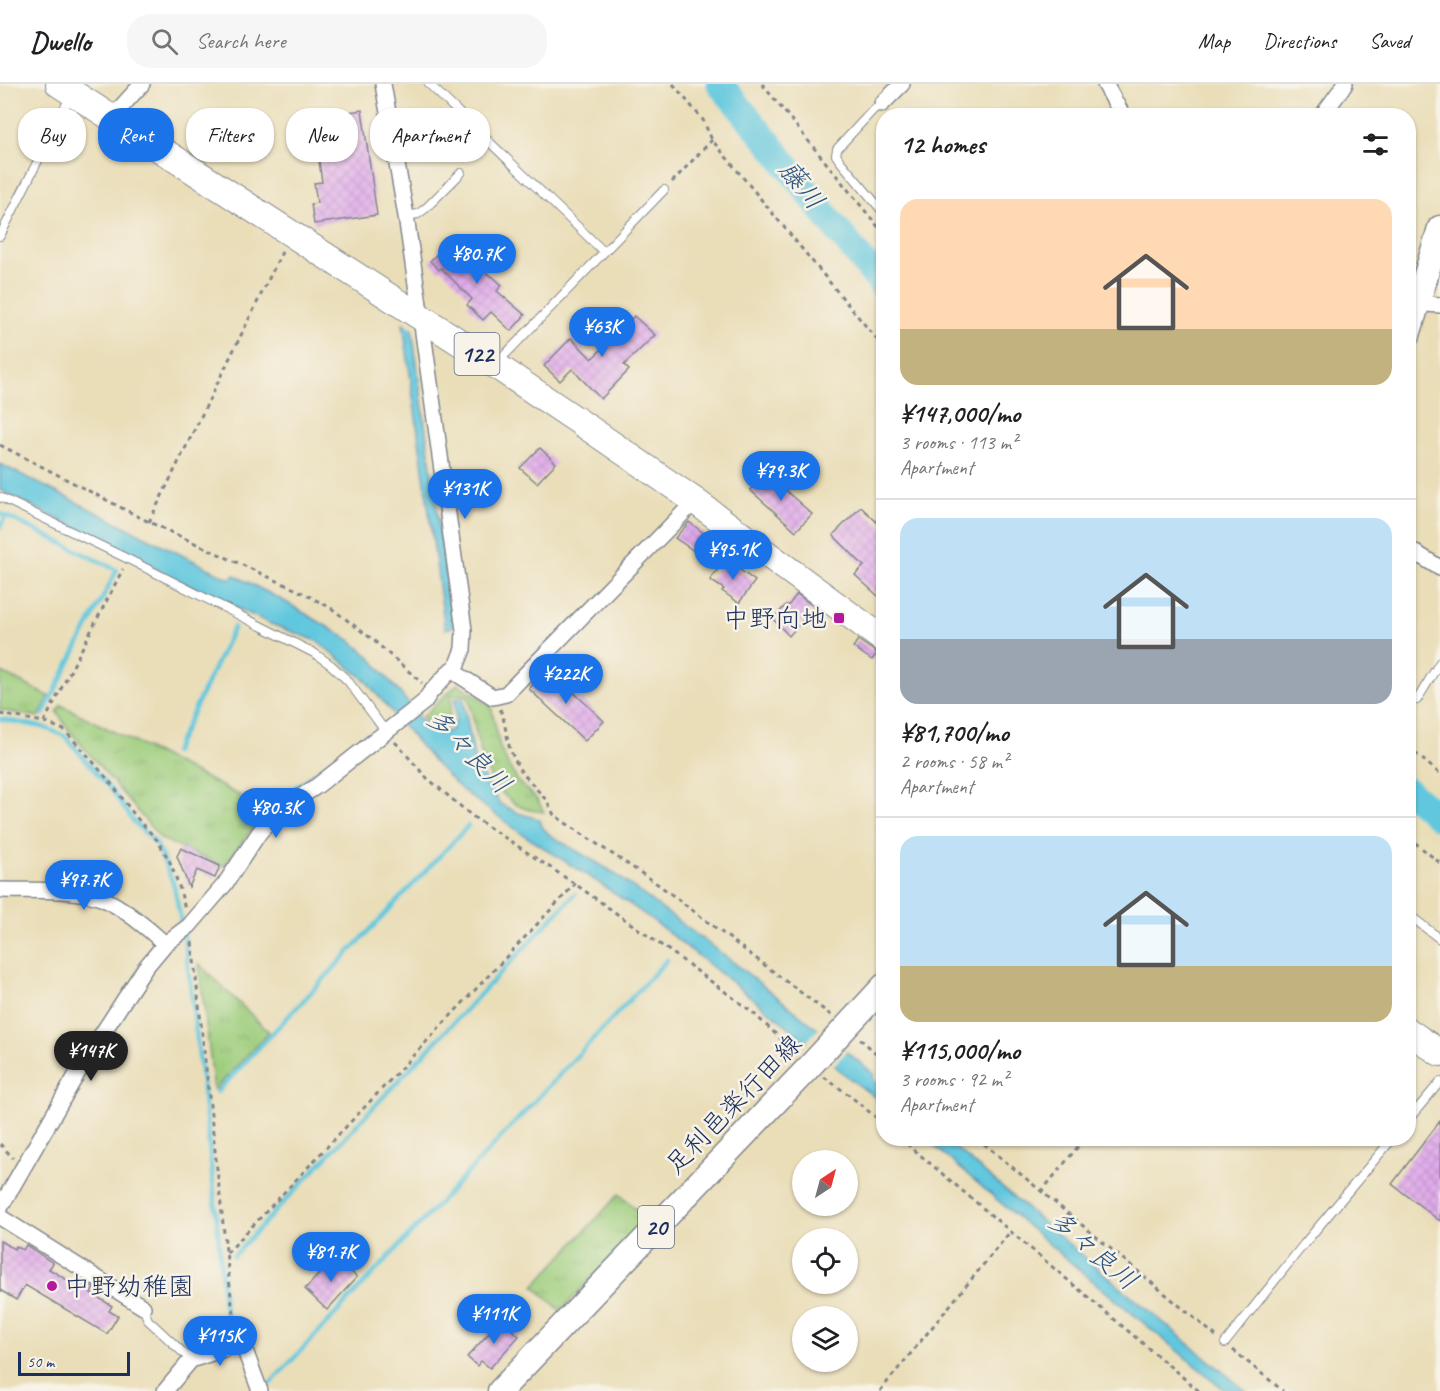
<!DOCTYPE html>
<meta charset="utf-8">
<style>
:root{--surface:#fff;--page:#f6f6f6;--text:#202124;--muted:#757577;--line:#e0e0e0;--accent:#1a73e8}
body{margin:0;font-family:Caveat,"Klee One",sans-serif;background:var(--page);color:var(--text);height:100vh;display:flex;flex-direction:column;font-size:22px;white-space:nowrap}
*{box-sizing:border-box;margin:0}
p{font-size:20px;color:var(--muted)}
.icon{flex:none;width:33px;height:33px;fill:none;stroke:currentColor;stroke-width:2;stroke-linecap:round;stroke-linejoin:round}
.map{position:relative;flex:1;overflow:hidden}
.side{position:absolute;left:876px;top:24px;width:540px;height:1038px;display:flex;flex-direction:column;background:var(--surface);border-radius:24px;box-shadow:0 2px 4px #0004}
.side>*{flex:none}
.guide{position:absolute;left:18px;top:24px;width:570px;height:54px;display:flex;gap:12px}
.needle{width:39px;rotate:36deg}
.controls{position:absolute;left:792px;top:1066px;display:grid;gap:12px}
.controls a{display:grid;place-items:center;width:66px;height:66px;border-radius:50%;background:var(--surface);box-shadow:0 2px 4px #0004;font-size:30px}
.scale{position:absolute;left:18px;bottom:15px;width:112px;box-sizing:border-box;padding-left:6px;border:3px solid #1b2f5e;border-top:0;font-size:16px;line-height:21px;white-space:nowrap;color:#1b2f5e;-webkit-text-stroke:4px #f7f3e8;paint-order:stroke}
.price{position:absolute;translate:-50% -51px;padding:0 14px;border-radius:21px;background:var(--accent);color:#fff;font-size:20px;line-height:39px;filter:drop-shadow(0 2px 3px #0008)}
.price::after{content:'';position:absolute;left:50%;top:36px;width:18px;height:14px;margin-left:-9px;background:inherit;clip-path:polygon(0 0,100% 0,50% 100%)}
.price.active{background:#222;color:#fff}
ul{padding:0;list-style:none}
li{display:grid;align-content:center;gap:12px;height:318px;padding:0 24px}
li+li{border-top:2px solid var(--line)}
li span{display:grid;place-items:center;height:186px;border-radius:18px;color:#555}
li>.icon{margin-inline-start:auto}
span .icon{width:108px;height:108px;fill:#fffc;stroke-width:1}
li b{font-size:26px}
h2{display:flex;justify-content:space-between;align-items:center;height:72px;padding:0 24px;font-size:26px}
.tag{padding:0 21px;border-radius:24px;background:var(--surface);box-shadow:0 2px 4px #0004;font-size:21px;line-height:54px}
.tag.active{background:var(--accent);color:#fff}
header{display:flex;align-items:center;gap:36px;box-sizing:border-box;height:84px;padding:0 30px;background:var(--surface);border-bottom:2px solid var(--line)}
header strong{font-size:28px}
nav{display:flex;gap:33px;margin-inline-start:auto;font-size:21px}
.search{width:420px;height:54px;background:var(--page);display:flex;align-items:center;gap:15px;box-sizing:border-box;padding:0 21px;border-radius:24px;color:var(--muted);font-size:22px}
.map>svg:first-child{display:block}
.grass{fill:url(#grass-tufts);stroke:#5c7e6d;stroke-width:1.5}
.water{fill:#61c7de;stroke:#3e7b9e;stroke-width:1.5}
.pier{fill:#eadeb9}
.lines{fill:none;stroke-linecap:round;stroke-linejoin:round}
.stream{stroke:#61c7de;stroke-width:4.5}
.river{stroke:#61c7de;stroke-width:27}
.building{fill:url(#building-cross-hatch)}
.service-casing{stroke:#82868c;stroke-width:10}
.minor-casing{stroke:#82868c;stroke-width:18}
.primary-casing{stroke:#82868c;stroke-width:27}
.trunk-casing{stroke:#82868c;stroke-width:28}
.path{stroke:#82868c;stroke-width:3;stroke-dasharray:4.5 4.5;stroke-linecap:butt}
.service{stroke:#fff;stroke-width:8}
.minor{stroke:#fff;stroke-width:15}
.primary{stroke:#fff;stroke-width:24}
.trunk{stroke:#fff;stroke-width:26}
.poi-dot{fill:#b5179e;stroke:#f7f3e8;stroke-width:2}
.labels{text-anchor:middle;stroke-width:5;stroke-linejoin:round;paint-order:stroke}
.shield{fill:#f7f3e8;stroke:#5d6a87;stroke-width:1.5}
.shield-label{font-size:24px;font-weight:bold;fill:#1b2f5e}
.poi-label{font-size:26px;fill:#1b2f5e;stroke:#f7f3e8;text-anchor:end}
.street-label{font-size:26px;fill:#1b2f5e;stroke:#f7f3e8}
.water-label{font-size:27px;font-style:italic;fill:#2c557e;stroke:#f7f3e8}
</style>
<header>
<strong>Dwello</strong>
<div class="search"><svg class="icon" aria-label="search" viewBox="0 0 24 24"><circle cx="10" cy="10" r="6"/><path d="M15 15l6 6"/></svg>Search here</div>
<nav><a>Map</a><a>Directions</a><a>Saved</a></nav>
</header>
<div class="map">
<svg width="1440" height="1307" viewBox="0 0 1440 1307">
<defs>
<pattern id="grass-tufts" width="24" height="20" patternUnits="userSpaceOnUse" patternTransform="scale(1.5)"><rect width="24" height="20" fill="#9dcd7c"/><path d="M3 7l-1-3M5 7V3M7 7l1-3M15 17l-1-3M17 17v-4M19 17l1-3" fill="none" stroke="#87b06e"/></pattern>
<pattern id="building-cross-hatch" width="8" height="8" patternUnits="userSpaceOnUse" patternTransform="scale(1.5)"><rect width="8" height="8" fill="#e0abea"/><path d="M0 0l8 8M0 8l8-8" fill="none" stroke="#c093cb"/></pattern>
</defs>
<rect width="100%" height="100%" fill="#f7f3e8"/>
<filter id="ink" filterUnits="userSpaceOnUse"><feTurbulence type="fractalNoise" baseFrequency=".0167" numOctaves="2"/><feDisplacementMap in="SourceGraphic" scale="12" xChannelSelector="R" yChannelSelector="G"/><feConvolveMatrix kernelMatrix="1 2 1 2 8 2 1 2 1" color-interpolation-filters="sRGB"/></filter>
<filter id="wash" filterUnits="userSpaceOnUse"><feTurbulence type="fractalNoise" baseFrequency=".008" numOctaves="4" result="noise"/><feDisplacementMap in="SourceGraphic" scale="24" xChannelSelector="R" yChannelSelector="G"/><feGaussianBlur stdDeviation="1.35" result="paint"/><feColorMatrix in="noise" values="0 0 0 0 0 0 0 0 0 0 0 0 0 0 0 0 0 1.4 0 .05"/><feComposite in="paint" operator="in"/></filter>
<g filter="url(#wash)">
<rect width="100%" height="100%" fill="#eadeb9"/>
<path class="grass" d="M0 588 49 612 39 633 0 626Z
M458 600 491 621 500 664 509 683 520 700 536 714 544 728C536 727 527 726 521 723 481 704 478 653 469 616L466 611H451C450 621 452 635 447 643 436 645 429 641 422 633Z
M61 621 267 725 224 782 161 755 69 646 57 628Z
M199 880 269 948 214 1006Z
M619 1110 647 1135 561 1227 534 1202Z"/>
<path class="water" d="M403 239 412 245 453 543 445 545Z
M0 380 230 495 234 491 284 517 350 556 370 573 405 615 426 643 440 650 451 646 456 636 455 615 463 614 475 678 500 720 518 729 539 735 543 744 551 752 611 787 733 878 873 989 874 997 883 1004V1019L849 994 794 947 651 835 596 797 522 750 462 706 434 678 364 595 317 557 271 540 180 497 0 406Z
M926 1055H945L1071 1162 1246 1307H1226L1070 1178Z"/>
<path class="pier" d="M820 943 848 966 832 983 804 960Z"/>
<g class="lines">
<path class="stream" d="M0 429 117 486 43 630
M0 443 6 432
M0 635 43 643 65 652 113 708 133 737 156 759 174 801 185 858 203 1005 217 1137 224 1221 226 1230 233 1250
M174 668 234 543
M286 714 295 704 366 651
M217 1008 468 742
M233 1172 575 810
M266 1304 667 876"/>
<path class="river" d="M720 0 770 60 839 148 884 203
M1408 707 1440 734"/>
</g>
<g id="blocks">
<path class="building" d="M362 26 377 131 314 140 311 120 317 119 314 99 322 98 318 70 309 71 306 57 319 55 316 33Z
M452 155 491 193 492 192 502 201 497 207 525 231 511 247 491 228 483 236 467 221 472 215 441 184 439 186 430 177Z
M634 232 655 251 624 281 629 286 601 315 572 285 560 297 544 282 571 254 592 275Z
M540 364 556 379 537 399 520 384Z
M766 389 812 430 796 447 750 406Z
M861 423 884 445V506L878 512 855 491 864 482 833 451Z
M689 438 705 450 703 452 715 462 706 475 675 454Z
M725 475 755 497 739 519 722 507 724 505 710 496Z
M797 510 814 523 789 552 773 535 786 521 788 522Z
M858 556 877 569 872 576 853 563Z
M548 584 604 637 585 657 529 605Z
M181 764 220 782 215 794 197 786 189 803 177 772Z
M1440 1037V1137L1392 1100Z
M0 1157 14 1165 16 1162 23 1166 26 1161 53 1179 49 1185 77 1202 81 1196 94 1204 91 1209 112 1222 109 1227 118 1232 107 1250 25 1201 16 1216 0 1206Z
M335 1173 357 1193 327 1226 305 1205Z
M501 1236 519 1252 490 1284 481 1277 477 1282 467 1273Z"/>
</g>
</g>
<g filter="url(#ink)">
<use href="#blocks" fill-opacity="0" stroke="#82868c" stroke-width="1.5"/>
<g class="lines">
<g class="service-casing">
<path id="service" d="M429 0 604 168
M882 20 873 26 837 65 836 71 840 77 884 129
M406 132 418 130 426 124 461 89
M0 152 70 13
M498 278 664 106
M0 413 128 475 314 569 331 581 348 597 386 648
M1417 616 1440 578
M1408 830 1440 855
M1408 1036 1440 998
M143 1223 148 1236 191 1276
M1225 1259 1304 1160 1393 1054"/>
</g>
<g class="minor-casing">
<path id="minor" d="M1105 0 1123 32
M882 20 902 0
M1322 32 1345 0
M111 34 142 0
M1411 219 1440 221
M1408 464 1440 484
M451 586 493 613 506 610 695 417
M0 806C31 807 73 804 101 814 120 821 150 846 165 860
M0 1124 85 976 145 884 165 860 189 842 225 800 259 749 277 728 317 702 424 618 430 609 451 586 456 583 463 565 464 546 421 234 406 132 383 0
M0 1133 143 1223
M165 1307 191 1276 239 1260 243 1261 260 1307"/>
</g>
<g class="primary-casing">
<path id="primary" d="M1408 251 1440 144
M500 1307 810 982 884 902"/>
</g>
<g class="trunk-casing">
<path id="trunk" d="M59 0 495 281 590 345 695 417 884 556
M1408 947 1440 969"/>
</g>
<path class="path" d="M673 0 703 36 712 56 884 264
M762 0 884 150
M672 98 712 56
M0 361 149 438 297 506 331 524 372 555 422 599
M149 438 282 168
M500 625 503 633 510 666 520 686 547 717 554 731 573 744 659 801 832 932
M0 630 44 638 52 641 64 646 89 673 114 703 136 733 158 757 170 778 179 802 185 825
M44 638 123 485
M395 658 426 693 472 732 575 800 678 873 751 927 796 969
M1408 663 1440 690
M1408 753 1440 779
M192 858 232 1221 239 1247
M860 955 884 976
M824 993 849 1011 884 1040
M900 1054 1199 1307
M977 1054 1216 1252
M0 1060 13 1074
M1041 1108 1085 1054
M227 1169 575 800
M1233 1266 1283 1307
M880 1307 1010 1148"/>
<use href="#service" class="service"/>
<use href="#minor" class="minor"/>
<use href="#primary" class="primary"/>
<use href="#trunk" class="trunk"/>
</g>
</g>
<g class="poi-dot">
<rect x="833" y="528" width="12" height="12" rx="3"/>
<circle cx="52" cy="1202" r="6"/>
</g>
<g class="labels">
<g class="shield">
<rect x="454.5" y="249" width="45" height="42" rx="4.5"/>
<rect x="638" y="1122" width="36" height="42" rx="4.5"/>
</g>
<g class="shield-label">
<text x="477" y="278">122</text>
<text x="656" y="1151">20</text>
</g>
<g class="poi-label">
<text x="827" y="543">中野向地</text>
<text x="64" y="1211" text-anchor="start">中野幼稚園</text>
</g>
<g class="street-label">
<text transform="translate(733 1020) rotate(-46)" y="9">足利邑楽行田線</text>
</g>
<g class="water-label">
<text transform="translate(802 101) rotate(51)" y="9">藤川</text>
<text transform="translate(469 667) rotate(45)" y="9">多々良川</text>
<text transform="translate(1093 1166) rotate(40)" y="9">多々良川</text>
</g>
</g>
</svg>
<div class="controls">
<a><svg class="needle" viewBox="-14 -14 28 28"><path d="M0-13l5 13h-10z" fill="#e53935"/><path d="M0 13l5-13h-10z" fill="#757577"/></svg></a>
<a><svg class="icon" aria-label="locate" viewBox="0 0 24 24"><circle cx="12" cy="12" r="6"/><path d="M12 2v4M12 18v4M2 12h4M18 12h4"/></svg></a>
<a><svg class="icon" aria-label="layers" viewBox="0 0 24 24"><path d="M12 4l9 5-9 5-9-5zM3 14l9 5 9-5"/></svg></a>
</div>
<div class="scale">50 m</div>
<b class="price" style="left:477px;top:201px">¥80.7K</b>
<b class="price" style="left:602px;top:274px">¥63K</b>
<b class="price" style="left:781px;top:418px">¥79.3K</b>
<b class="price" style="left:465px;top:436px">¥131K</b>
<b class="price" style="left:733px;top:497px">¥95.1K</b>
<b class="price" style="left:566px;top:621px">¥222K</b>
<b class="price" style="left:276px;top:755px">¥80.3K</b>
<b class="price" style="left:84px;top:827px">¥97.7K</b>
<b class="price active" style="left:91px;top:998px">¥147K</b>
<b class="price" style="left:331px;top:1199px">¥81.7K</b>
<b class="price" style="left:494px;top:1261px">¥111K</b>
<b class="price" style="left:220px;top:1283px">¥115K</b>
<div class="guide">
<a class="tag">Buy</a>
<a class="tag active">Rent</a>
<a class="tag">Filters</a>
<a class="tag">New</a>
<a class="tag">Apartment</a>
</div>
<section class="side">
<h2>12 homes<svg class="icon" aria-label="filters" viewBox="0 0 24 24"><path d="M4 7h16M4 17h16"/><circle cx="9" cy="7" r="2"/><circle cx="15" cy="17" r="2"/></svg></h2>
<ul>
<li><span style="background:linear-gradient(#ffd9b3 70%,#c2b280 0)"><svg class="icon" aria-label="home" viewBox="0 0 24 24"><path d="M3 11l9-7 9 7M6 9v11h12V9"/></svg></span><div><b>¥147,000/mo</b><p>3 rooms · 113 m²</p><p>Apartment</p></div></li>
<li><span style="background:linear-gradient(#bfe0f5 65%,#9aa5b1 0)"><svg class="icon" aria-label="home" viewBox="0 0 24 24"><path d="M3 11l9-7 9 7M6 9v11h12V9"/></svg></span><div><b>¥81,700/mo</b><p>2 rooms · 58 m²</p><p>Apartment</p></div></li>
<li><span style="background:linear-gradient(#bfe0f5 70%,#c2b280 0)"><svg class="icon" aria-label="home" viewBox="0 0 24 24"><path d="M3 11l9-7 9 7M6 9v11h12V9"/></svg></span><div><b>¥115,000/mo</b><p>3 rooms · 92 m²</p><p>Apartment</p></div></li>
</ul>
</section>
</div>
